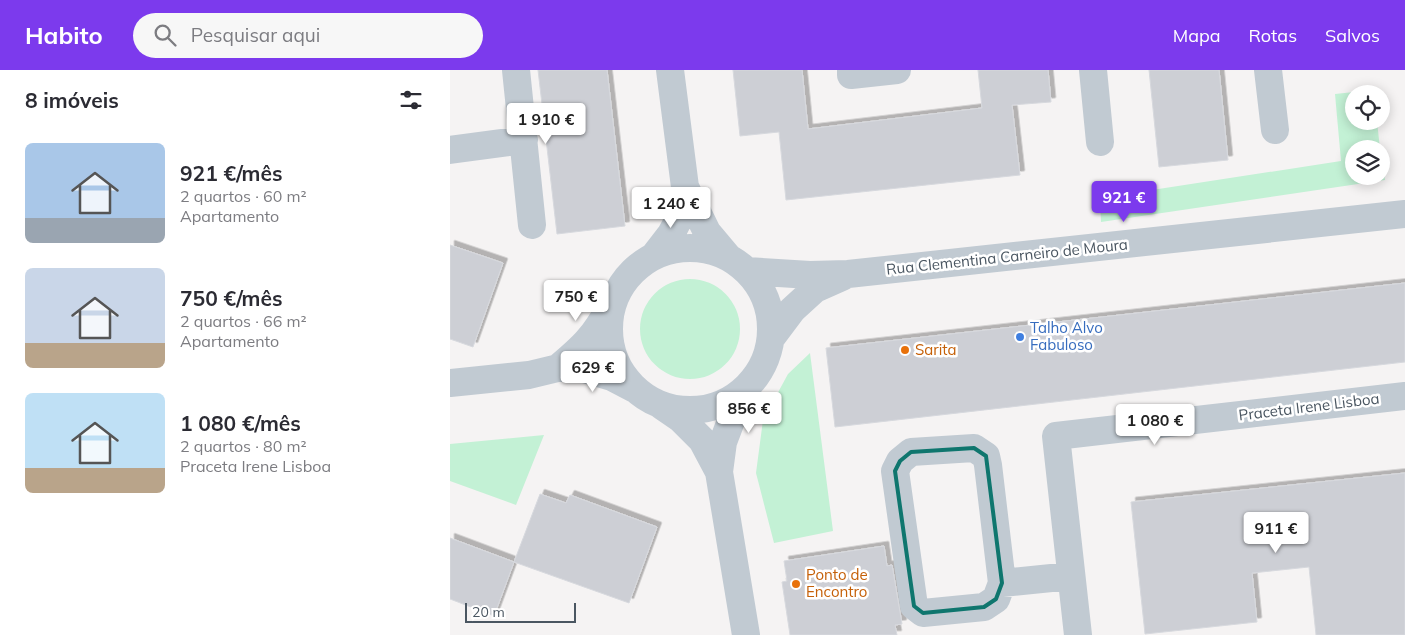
<!DOCTYPE html>
<html lang="pt">
<meta charset="utf-8">
<style>
:root{--surface:#fff;--page:#f7f7f7;--text:#2b2b33;--muted:#7c7c81;--accent:#7c3aed}
body{margin:0;font-family:Mulish,sans-serif;background:var(--page);color:var(--text);height:100vh;display:flex;flex-direction:column;font-size:19px;white-space:nowrap}
*{box-sizing:border-box;margin:0}
p{font-size:16px;color:var(--muted)}
.icon{flex:none;width:28px;height:28px;fill:none;stroke:currentColor;stroke-width:2;stroke-linecap:round;stroke-linejoin:round}
.map{position:relative;flex:1;overflow:hidden}
.sheet{display:flex;flex-direction:column;background:var(--surface);width:450px}
.sheet>*{flex:none}
.fabs{position:absolute;left:895px;top:15px;display:grid;gap:10px}
.fabs a{display:grid;place-items:center;width:45px;height:45px;border-radius:50%;background:var(--surface);box-shadow:0 2px 12px #0003;font-size:25px}
.scale{position:absolute;left:15px;bottom:12px;width:111px;box-sizing:border-box;padding-left:5px;border:2px solid #4a5661;border-top:0;font-size:14px;line-height:18px;white-space:nowrap;color:#4a5661;-webkit-text-stroke:4px #fff;paint-order:stroke}
.price{position:absolute;translate:-50% -42px;padding:0 11px;border-radius:5px;background:#fff;color:#222;font-size:16px;line-height:32px;filter:drop-shadow(0 1px 2px #0008)}
.price::after{content:'';position:absolute;left:50%;top:30px;width:15px;height:11px;margin-left:-8px;background:inherit;clip-path:polygon(0 0,100% 0,50% 100%)}
.price.current{background:var(--accent);color:#fff}
ul{padding:0;list-style:none}
li{display:flex;align-items:center;gap:15px;height:125px;padding:0 25px}
li span{display:grid;place-items:center;flex:none;width:140px;height:100px;border-radius:8px;color:#555}
li>.icon{margin-inline-start:auto}
span .icon{width:60px;height:60px;fill:#fffc;stroke-width:1}
li b{font-size:21px}
h2{display:flex;justify-content:space-between;align-items:center;height:60px;padding:0 25px;font-size:21px}
header{display:flex;align-items:center;gap:30px;box-sizing:border-box;height:70px;padding:0 25px;background:var(--accent);color:#fff}
header strong{font-size:24px}
nav{display:flex;gap:28px;margin-inline-start:auto;font-size:18px}
.search{width:350px;height:45px;background:var(--page);display:flex;align-items:center;gap:12px;box-sizing:border-box;padding:0 18px;border-radius:28px;color:var(--muted);font-size:19px}
main{display:flex;flex:1;min-height:0}
.map>svg:first-child{display:block}
.green{fill:#c3f1d5}
.building{fill:#cdcfd5;stroke:#d7d9de;filter:url(#shadow)}
.lines{fill:none;stroke-linecap:round;stroke-linejoin:round}
.minor{stroke:#c1cad2;stroke-width:28}
.marked{fill:none;stroke:#0f766e;stroke-width:4;stroke-linejoin:round}
.shop-dot{fill:#3f7fe0;stroke:#fff;stroke-width:2}
.food-dot{fill:#e8710a;stroke:#fff;stroke-width:2}
.labels{text-anchor:middle;stroke-width:5;stroke-linejoin:round;paint-order:stroke}
.street-label{font-size:15px;fill:#4a5661;stroke:#fff}
.shop-label{font-size:15px;fill:#366cbe;stroke:#fff;text-anchor:start}
.food-label{font-size:15px;fill:#c56008;stroke:#fff;text-anchor:start}
</style>
<header>
<strong>Habito</strong>
<div class="search"><svg class="icon" aria-label="search" viewBox="0 0 24 24"><circle cx="10" cy="10" r="6"/><path d="M15 15l6 6"/></svg>Pesquisar aqui</div>
<nav><a>Mapa</a><a>Rotas</a><a>Salvos</a></nav>
</header>
<main>
<section class="sheet">
<h2>8 imóveis<svg class="icon" aria-label="filters" viewBox="0 0 24 24"><path d="M4 7h16M4 17h16"/><circle cx="9" cy="7" r="2"/><circle cx="15" cy="17" r="2"/></svg></h2>
<ul>
<li><span style="background:linear-gradient(#a9c7e8 75%,#9aa5b1 0)"><svg class="icon" aria-label="home" viewBox="0 0 24 24"><path d="M3 11l9-7 9 7M6 9v11h12V9"/></svg></span><div><b>921 €/mês</b><p>2 quartos · 60 m²</p><p>Apartamento</p></div></li>
<li><span style="background:linear-gradient(#c9d6e8 75%,#b9a48a 0)"><svg class="icon" aria-label="home" viewBox="0 0 24 24"><path d="M3 11l9-7 9 7M6 9v11h12V9"/></svg></span><div><b>750 €/mês</b><p>2 quartos · 66 m²</p><p>Apartamento</p></div></li>
<li><span style="background:linear-gradient(#bfe0f5 75%,#b9a48a 0)"><svg class="icon" aria-label="home" viewBox="0 0 24 24"><path d="M3 11l9-7 9 7M6 9v11h12V9"/></svg></span><div><b>1 080 €/mês</b><p>2 quartos · 80 m²</p><p>Praceta Irene Lisboa</p></div></li>
</ul>
</section>
<div class="map">
<svg width="955" height="565" viewBox="0 0 955 565">
<defs>
<filter id="shadow"><feDropShadow dx="4.5" dy="-4.5" stdDeviation="0" flood-color="#0004"/></filter>
</defs>
<rect width="100%" height="100%" fill="#f5f3f3"/>
<path class="green" d="M923 20V24H904V51H927L930 79H904V106H931V85L935 110 651 152 650 128 891 91 885 24Z
M190 259a50 50 0 1 1 100 0a50 50 0 1 1-100 0Z
M360 283 383 461 324 473 306 403 313 350 338 304Z
M94 365 66 435 0 411V374Z"/>
<path class="building" d="M88 0H157L175 156 107 164Z
M283 0H352L358 59 532 38 528 0H598L601 32 562 35 570 105 336 130 329 62 290 66Z
M699 0H769L778 90 709 97Z
M0 175 53 193 23 277 0 269Z
M955 213V292L385 357 376 278Z
M955 403V565H866L859 497 802 503 807 552 695 564 681 432Z
M90 424 116 433 120 425 207 457 179 533 64 492Z
M0 468 64 492 44 546 0 529Z
M434 476 437 496 442 495 452 554 445 555 447 565H340L332 512 337 511 334 491Z"/>
<g class="lines">
<path class="minor" d="M66 0 82 155
M401 0V5L447 0
M643 0 650 72
M818 0 825 60
M0 80 74 70
M235 117 257 162 278 187
M159 259a81 81 0 1 1 162 0a81 81 0 1 1-162 0Z
M204 186 221 164 230 147 235 117 220 0
M297 201 360 205 398 204 955 144
M321 268 342 240 365 219 392 207
M108 298C133 277 144 267 160 237
M0 313 79 305 108 298H131L162 307 185 319
M212 336 231 349 252 370 269 402
M552 513 546 529 534 537 473 543 464 536 445 401 450 391 461 382 524 378 536 386 538 395 552 513 621 506
M296 565 269 402 273 372 287 335 298 317
M628 565 606 366 955 326"/>
</g>
<path class="marked" d="M524 378 536 386 552 513 546 529 534 537 473 543 464 536 445 401 450 391 461 382Z"/>
<circle class="shop-dot" cx="570" cy="267" r="5"/>
<g class="food-dot">
<circle cx="455" cy="280" r="5"/>
<circle cx="346" cy="514" r="5"/>
</g>
<g class="labels">
<g class="street-label">
<text transform="translate(557 187) rotate(-6)" y="5">Rua Clementina Carneiro de Moura</text>
<text transform="translate(859 337) rotate(-7)" y="5">Praceta Irene Lisboa</text>
</g>
<g class="shop-label">
<text x="580" y="263">Talho Alvo<tspan x="580" dy="17">Fabuloso</tspan></text>
</g>
<g class="food-label">
<text x="465" y="285">Sarita</text>
<text x="356" y="510">Ponto de<tspan x="356" dy="17">Encontro</tspan></text>
</g>
</g>
</svg>
<div class="fabs">
<a><svg class="icon" aria-label="locate" viewBox="0 0 24 24"><circle cx="12" cy="12" r="6"/><path d="M12 2v4M12 18v4M2 12h4M18 12h4"/></svg></a>
<a><svg class="icon" aria-label="layers" viewBox="0 0 24 24"><path d="M12 4l9 5-9 5-9-5zM3 14l9 5 9-5"/></svg></a>
</div>
<div class="scale">20 m</div>
<b class="price" style="left:96px;top:75px">1 910 €</b>
<b class="price current" style="left:674px;top:153px">921 €</b>
<b class="price" style="left:221px;top:159px">1 240 €</b>
<b class="price" style="left:126px;top:252px">750 €</b>
<b class="price" style="left:143px;top:323px">629 €</b>
<b class="price" style="left:299px;top:364px">856 €</b>
<b class="price" style="left:705px;top:376px">1 080 €</b>
<b class="price" style="left:826px;top:484px">911 €</b>
</div>
</main>
